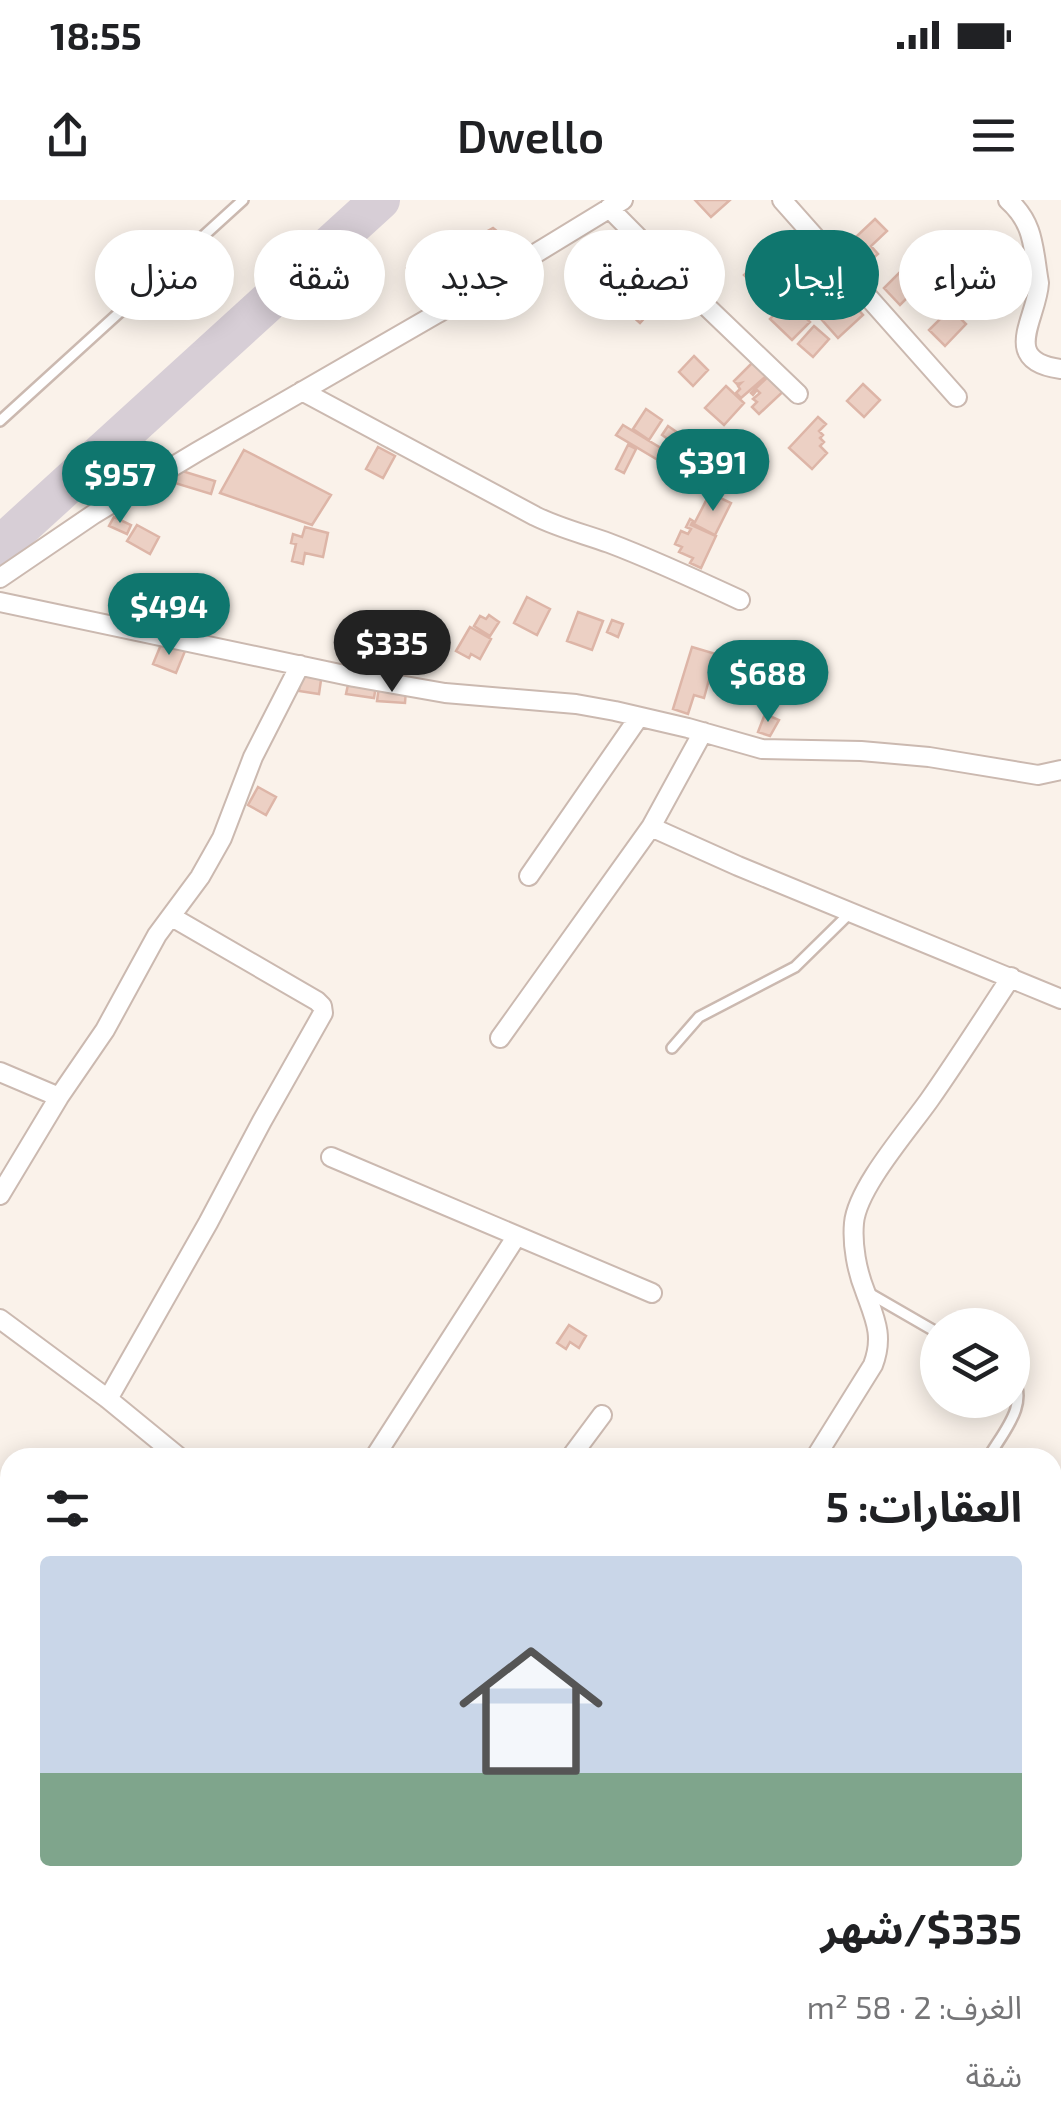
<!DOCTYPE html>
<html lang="ar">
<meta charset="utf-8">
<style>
:root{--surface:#fff;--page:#f2f2f2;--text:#202124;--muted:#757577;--accent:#0f766e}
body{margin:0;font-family:"Exo 2","Noto Sans Arabic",sans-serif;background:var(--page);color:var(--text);direction:rtl;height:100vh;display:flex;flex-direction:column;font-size:38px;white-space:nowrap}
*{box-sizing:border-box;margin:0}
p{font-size:32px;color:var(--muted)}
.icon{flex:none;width:55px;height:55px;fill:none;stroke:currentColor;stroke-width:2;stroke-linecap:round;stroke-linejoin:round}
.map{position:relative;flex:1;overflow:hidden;direction:ltr}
.side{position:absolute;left:0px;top:1248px;width:1062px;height:672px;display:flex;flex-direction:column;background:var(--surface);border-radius:30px 30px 0 0;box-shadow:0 5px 25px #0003;direction:rtl}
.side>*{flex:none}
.banner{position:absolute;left:30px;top:30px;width:1002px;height:90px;direction:rtl;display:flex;gap:20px}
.fabs{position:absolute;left:920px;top:1108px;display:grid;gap:20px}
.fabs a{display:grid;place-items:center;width:110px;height:110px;border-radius:50%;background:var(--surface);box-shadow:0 5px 25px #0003;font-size:50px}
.price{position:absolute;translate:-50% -85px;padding:0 22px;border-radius:35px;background:var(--accent);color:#fff;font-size:32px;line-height:65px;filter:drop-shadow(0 2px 5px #0008)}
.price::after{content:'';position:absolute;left:50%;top:60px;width:30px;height:22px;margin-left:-15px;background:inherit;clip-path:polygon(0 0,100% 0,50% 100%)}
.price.current{background:#222;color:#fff}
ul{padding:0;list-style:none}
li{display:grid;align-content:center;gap:20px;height:530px;padding:0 40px}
li span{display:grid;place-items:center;height:310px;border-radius:10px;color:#555}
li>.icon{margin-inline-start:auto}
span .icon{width:180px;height:180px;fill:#fffc;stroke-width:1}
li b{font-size:42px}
h2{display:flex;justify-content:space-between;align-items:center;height:120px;padding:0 40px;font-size:42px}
.tag{padding:0 35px;border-radius:45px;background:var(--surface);box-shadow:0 5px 25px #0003;font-size:35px;line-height:90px}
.tag.current{background:var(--accent);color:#fff}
.status{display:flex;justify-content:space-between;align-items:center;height:70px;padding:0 50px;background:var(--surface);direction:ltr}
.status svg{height:28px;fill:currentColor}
header{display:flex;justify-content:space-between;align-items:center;height:130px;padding:0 40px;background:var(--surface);font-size:45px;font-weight:600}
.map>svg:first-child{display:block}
.industrial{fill:url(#industrial-grid)}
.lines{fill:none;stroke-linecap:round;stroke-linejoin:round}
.taxiway{stroke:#d7ced6;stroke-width:40}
.building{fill:#ecd0c4;stroke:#ddb5a7;stroke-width:2.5}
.lane-casing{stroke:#cbb9b0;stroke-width:14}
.street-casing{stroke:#cbb9b0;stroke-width:22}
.secondary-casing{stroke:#cfbbb1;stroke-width:30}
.path{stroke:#d1b3a7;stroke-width:2.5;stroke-dasharray:2.5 8;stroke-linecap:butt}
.lane{stroke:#fff;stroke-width:9}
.street{stroke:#fff;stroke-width:18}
.secondary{stroke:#fff;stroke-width:25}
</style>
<div class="status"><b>18:55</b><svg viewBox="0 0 49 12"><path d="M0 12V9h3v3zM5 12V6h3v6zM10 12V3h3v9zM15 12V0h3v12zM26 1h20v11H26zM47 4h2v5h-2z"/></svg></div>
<header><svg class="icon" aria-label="menu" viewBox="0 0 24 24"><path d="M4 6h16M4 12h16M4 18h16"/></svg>Dwello<svg class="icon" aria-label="share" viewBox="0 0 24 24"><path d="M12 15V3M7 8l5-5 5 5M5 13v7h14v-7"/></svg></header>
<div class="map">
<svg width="1061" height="1919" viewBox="0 0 1061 1919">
<defs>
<pattern id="industrial-grid" width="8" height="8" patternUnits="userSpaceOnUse" patternTransform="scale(2.5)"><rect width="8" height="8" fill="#eae3df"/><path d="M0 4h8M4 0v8" fill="none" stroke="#c2bbb7"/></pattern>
</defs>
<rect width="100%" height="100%" fill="#faf2ea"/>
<path class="industrial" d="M669 1910H873L868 1919H693Z"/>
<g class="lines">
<path class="taxiway" d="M0 346 380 0"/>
</g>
<path class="building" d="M695 0H730L711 17Z
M875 19 887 31 871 46 878 54 860 70 842 50Z
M493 28 513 44 492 58 470 41Z
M432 50 454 68 428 86 407 68Z
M585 58 593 66 578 81 570 72Z
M913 62 934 82 926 90 906 71Z
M752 67 764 78 756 87 744 75Z
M902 70 918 87 900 105 884 88Z
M605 77 616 88 598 106 587 94Z
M937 86 951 101 940 111 926 96Z
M626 91 631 96 621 108 615 103Z
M847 97 863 115 838 138 822 120Z
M633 98 649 113 640 123 623 108Z
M788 100 810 122 792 140 770 119Z
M947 112 951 117 955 113 966 124 945 146 929 130Z
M814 126 829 139 813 157 798 144Z
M694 156 708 170 693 186 679 172Z
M757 158 772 171 741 198 736 193 740 189 738 186 741 183 737 184 734 181Z
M774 171 789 186 759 214 752 207 757 202 753 199 760 193 757 190 753 195 751 193Z
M863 184 880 200 864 217 847 201Z
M726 186 744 203 724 225 705 208Z
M646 209 662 220 649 240 633 229Z
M818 217 826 224 819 231 823 235 820 238 824 242 820 246 827 253 812 269 789 248Z
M623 225 664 250 658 260 616 235Z
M668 226 684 237 678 246 662 235Z
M628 245 636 249 624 273 616 269Z
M378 247 395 256 383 278 366 269Z
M244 250 331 295 312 325 220 293Z
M169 267 215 281 211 294 165 280Z
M710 293 731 303 715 335 694 324Z
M114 317 131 325 127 334 109 326Z
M690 319 693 321 691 325 716 336 701 368 690 363 693 358 679 352 682 347 675 344 681 331 688 334 691 329 686 327Z
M137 325 159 337 150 354 127 341Z
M305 327 328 333 323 357 305 353 303 364 292 361 296 344 291 343 293 334 302 337Z
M527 397 550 409 537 435 514 423Z
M578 412 603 421 592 450 567 441Z
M489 415 499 422 490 436 474 426 480 416 486 419Z
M612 420 623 424 618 437 607 432Z
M470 427 491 439 480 459 471 454 469 458 456 451Z
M162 442 185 451 176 473 153 464Z
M692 447 716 454 704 498 694 495 688 514 673 509Z
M756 466 778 472 773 491 751 485Z
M301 471 322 473 319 494 299 491Z
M349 480 376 485 374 498 346 494Z
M379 486 406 489 405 503 377 501Z
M765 514 779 520 770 536 758 532Z
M258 587 276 597 266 615 248 605Z
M569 1125 586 1136 579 1148 570 1142 566 1149 557 1143Z"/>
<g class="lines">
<g class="lane-casing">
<path id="lane" d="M0 221 243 0
M672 848 699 817 795 767 850 713
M867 1092 938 1133
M988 1258C1003 1232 1030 1204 1012 1176"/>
</g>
<g class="street-casing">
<path id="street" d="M782 0 957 197
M1008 0C1035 24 1033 49 1039 83 1037 119 999 161 1061 169
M609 8 705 105 798 194
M302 191 535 316C559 328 584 334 609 343 654 360 697 380 740 400
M0 378 94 314 197 252 438 113 623 0
M0 402 354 477 445 493 576 504 615 511 688 528 762 549 861 551 929 557 1038 575 1061 570
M703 532 651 627 738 666 1061 799
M529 676 639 517
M500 838 651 627
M0 872 59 897
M331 957 652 1093
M0 995 59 897 105 830 157 735 200 677 222 638 253 557 300 465
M0 1119 108 1199 180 1258
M108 1199 208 1023 262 921 323 813 322 806 317 801 172 717
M374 1258 516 1037
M570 1258 602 1215
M815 1258 873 1165C884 1136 875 1119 865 1091 857 1071 852 1045 854 1023 857 988 909 929 930 899 958 859 984 818 1011 777
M1052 1304 1061 1283
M0 1319 10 1327
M1052 1338 1061 1344
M0 1575 10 1563
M1052 1576 1061 1561
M1052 1626 1061 1629
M0 1760 10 1748
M1052 1848 1061 1852
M423 1919 426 1910
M875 1919 880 1910"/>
</g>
<g class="secondary-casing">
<path id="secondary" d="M664 1910 689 1919
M151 1919 217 1910"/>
</g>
<path class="path" d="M0 1495 10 1481"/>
<use href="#lane" class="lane"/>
<use href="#street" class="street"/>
<use href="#secondary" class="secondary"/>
</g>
</svg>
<div class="fabs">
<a><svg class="icon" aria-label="layers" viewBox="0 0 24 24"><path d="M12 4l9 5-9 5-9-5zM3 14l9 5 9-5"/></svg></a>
</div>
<b class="price" style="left:713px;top:314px">$391</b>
<b class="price" style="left:120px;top:326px">$957</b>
<b class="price" style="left:169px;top:458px">$494</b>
<b class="price current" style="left:392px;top:495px">$335</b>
<b class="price" style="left:768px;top:525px">$688</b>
<div class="banner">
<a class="tag">شراء</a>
<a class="tag current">إيجار</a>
<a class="tag">تصفية</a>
<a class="tag">جديد</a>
<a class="tag">شقة</a>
<a class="tag">منزل</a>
</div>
<section class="side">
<h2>العقارات: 5<svg class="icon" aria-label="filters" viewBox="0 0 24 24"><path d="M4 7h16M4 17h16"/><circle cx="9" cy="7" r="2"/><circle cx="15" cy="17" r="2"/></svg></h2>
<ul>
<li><span style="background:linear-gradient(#c9d6e8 70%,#7fa58c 0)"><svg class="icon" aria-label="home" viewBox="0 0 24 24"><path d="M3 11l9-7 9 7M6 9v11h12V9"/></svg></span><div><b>$335/شهر</b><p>الغرف: 2 · 58 m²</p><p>شقة</p></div></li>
</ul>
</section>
</div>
